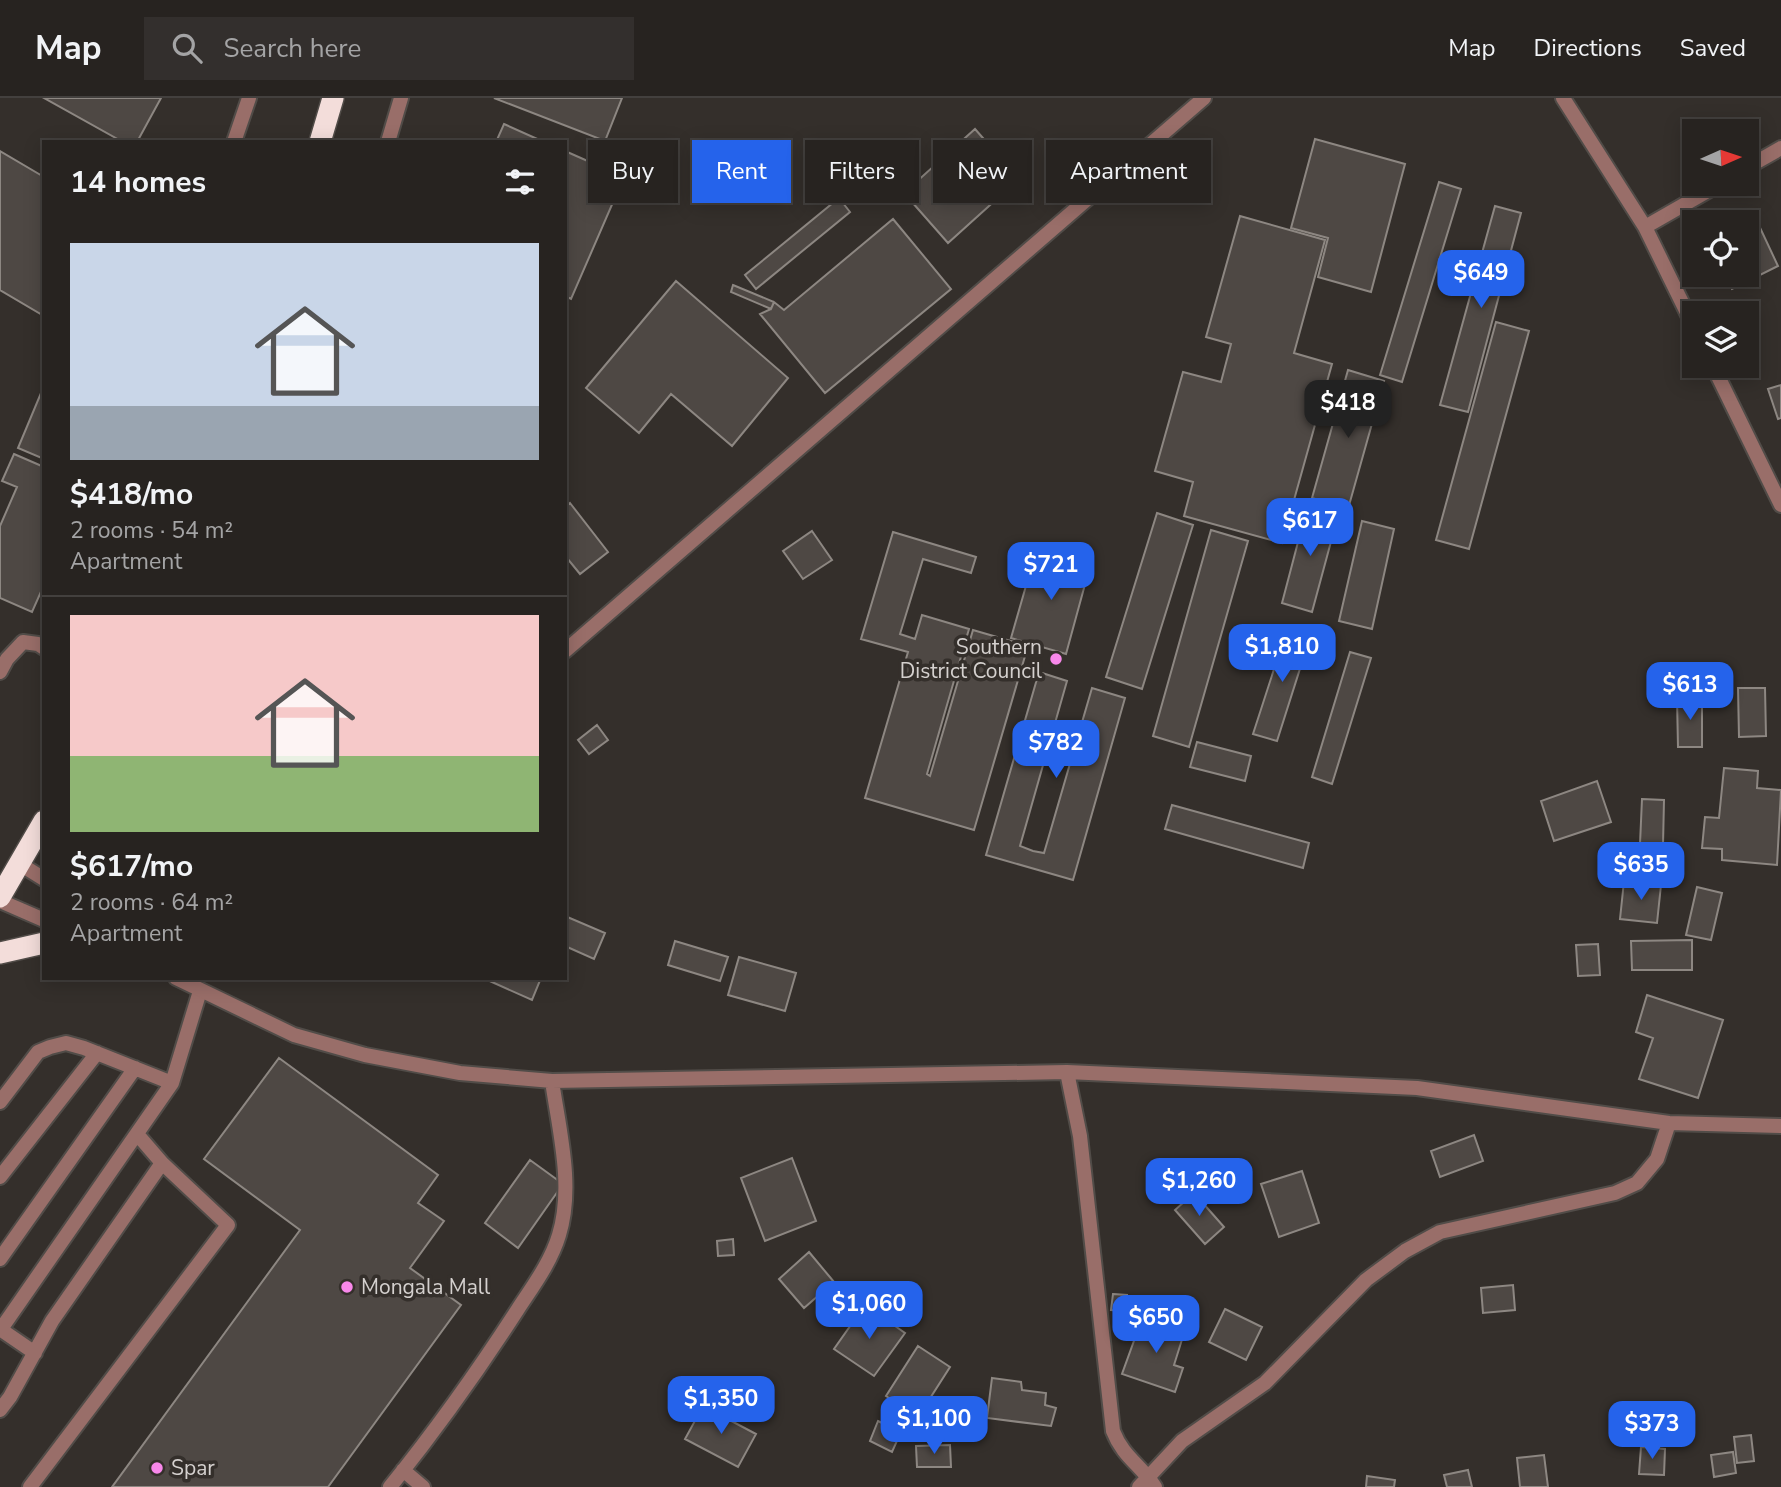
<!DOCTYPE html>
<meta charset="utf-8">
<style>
:root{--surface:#272320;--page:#332f2d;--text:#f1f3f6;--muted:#a4a4a5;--line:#43403e;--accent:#2563eb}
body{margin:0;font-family:"Nunito Sans",sans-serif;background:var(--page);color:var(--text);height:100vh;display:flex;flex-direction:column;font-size:26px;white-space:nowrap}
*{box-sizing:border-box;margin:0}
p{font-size:23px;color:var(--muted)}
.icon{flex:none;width:38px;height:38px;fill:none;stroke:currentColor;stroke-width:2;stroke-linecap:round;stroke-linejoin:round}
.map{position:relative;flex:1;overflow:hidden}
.side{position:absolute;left:42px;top:42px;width:525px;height:840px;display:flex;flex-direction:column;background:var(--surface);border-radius:0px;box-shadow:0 4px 18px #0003,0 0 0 2px var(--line)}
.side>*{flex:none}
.banner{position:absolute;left:588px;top:42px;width:665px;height:63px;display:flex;gap:14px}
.needle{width:46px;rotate:87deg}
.tools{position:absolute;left:1682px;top:21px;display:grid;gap:14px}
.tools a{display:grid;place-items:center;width:77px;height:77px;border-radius:0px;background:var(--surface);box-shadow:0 4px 18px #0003,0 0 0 2px var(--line);font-size:35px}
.price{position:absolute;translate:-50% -60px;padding:0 16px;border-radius:14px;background:var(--accent);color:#fff;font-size:23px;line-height:46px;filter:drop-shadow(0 2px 4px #0008)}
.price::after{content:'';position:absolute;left:50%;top:42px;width:21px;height:16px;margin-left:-10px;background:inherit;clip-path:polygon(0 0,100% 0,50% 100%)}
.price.current{background:#222;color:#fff}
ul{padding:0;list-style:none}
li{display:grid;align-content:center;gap:14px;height:371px;padding:0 28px}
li+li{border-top:2px solid var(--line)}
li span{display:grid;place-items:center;height:217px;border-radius:0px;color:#555}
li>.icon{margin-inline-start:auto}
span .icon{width:126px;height:126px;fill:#fffc;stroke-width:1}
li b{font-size:30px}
h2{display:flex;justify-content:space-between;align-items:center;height:84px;padding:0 28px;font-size:30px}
.tag{padding:0 24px;border-radius:0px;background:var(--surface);box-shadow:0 4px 18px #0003,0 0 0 2px var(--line);font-size:24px;line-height:63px}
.tag.current{background:var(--accent);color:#fff}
header{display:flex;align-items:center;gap:42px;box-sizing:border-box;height:98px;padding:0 35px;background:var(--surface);border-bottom:2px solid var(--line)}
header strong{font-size:33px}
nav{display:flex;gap:38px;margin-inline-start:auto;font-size:24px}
.search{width:490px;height:63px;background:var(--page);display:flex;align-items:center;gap:18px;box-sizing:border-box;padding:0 24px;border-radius:0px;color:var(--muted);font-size:26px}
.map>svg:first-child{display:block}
.building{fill:#4e4844;stroke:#8d8782;stroke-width:2}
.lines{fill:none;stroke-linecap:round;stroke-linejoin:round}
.lane-casing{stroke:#514c48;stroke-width:18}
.street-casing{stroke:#514c48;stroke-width:18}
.highway-casing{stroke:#514c48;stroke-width:24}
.lane{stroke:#996e69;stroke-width:14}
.street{stroke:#996e69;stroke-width:14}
.highway{stroke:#f3ddda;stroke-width:21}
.poi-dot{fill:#f888ea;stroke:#342f2b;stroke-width:2.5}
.labels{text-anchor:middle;stroke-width:7;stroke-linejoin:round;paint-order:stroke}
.poi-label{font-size:21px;fill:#d4d0ce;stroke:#342f2b;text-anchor:start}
</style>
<header>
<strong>Map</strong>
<div class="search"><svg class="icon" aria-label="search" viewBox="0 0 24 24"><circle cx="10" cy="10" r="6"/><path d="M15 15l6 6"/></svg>Search here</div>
<nav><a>Map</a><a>Directions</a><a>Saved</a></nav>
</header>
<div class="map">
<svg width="1781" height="1389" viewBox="0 0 1781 1389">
<rect width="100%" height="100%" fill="#342f2b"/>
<path class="building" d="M44 0H161L137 44H123Z
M494 0H622L605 43Z
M504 26 544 44H496Z
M975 31 1019 81 948 145 904 95Z
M1315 41 1405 66 1371 194 1318 179 1328 140 1291 130Z
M0 53 44 79V218L0 192Z
M565 53 624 79 571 201 565 198Z
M1439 84 1461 91 1402 284 1380 277Z
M839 100 850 114 756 191 745 177Z
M1495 108 1521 115 1468 314 1440 307Z
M1240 118 1325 142 1294 255 1332 266 1282 445 1184 418 1193 384 1155 373 1183 274 1221 284 1231 246 1206 239Z
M1755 119 1778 168 1732 191 1726 177H1746V124H1744Z
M893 121 951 191 825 295 760 216 771 211 774 204 784 212Z
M676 183 788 280 732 348 671 296 639 335 586 290Z
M733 187 774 204 771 211 731 194Z
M1496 224 1529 233 1469 451 1436 442Z
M1348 272 1384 283 1348 411 1312 400Z
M1781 287V320L1778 321 1768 291Z
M41 295 44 296V361L18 350Z
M14 356 44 369V487L32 514 0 500V428L17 389 2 383Z
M570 405 608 454 580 476 567 460 565 461V410Z
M1308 406 1339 414 1312 514 1282 505Z
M1157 415 1193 427 1142 591 1106 579Z
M1362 423 1394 431 1372 531 1339 523Z
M1211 432 1248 443 1189 649 1153 638Z
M812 433 832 462 803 481 783 453Z
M893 434 976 459 971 475 923 461 900 536 915 541 922 517 969 531 927 676 930 678 973 532 1028 548 974 732 865 700 908 554 861 541Z
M1036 453 1090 468 1066 556 1011 540Z
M1288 528 1311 536 1277 643 1253 636Z
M1350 554 1371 560 1332 686 1312 679Z
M1039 574 1067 583 1020 748 1033 753 1044 755 1092 590 1125 600 1073 782 986 757Z
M1738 590H1765L1766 638 1739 639Z
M1677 600H1702V649H1678Z
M597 627 608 642 589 656 578 642Z
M1197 644 1251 658 1245 683 1190 669Z
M1724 670 1758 673 1757 690 1781 692 1777 767 1722 762V751L1702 750 1705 719 1719 720Z
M1597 683 1611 724 1554 743 1541 703Z
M1642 701 1664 702 1663 747 1640 746Z
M1172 707 1309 745 1303 770 1165 731Z
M1624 783 1661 787 1657 825 1620 821Z
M1697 789 1722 795 1711 842 1686 837Z
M565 818 605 835 594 861 565 848Z
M1692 842V872H1632L1631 843Z
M675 843 728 859 720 883 668 867Z
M1598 846 1600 877 1578 878 1576 847Z
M739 859 796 875 785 913 728 897Z
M483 880H541L532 902Z
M1647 897 1723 922 1698 1000 1639 981 1653 940 1636 934Z
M279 960 438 1077 418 1105 444 1123 410 1170 461 1207 328 1389H112L300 1132 204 1061Z
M1474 1037 1483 1063 1440 1079 1431 1053Z
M792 1060 816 1123 765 1143 741 1080Z
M530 1062 563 1086 518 1150 485 1125Z
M1302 1073 1319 1125 1279 1139 1261 1086Z
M1194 1095 1224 1129 1205 1146 1175 1112Z
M733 1141 734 1157 718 1158 717 1143Z
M809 1154 834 1184 804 1210 779 1181Z
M1513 1187 1515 1212 1483 1215 1481 1190Z
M1113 1196 1127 1197 1126 1213 1111 1212Z
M865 1207 905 1235 874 1278 834 1251Z
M1225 1211 1262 1229 1246 1262 1209 1244Z
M1143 1218 1185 1232 1174 1267 1183 1270 1175 1294 1122 1276Z
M918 1248 950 1269 918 1319 886 1298Z
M992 1280 1021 1284 1022 1292 1046 1295 1045 1307 1056 1310 1051 1328 987 1320Z
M703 1308 756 1336 738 1369 685 1341Z
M878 1323 901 1334 892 1354 870 1343Z
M1751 1337 1754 1363 1737 1365 1734 1339Z
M950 1347 951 1369H917L916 1348Z
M1641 1349 1665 1351 1664 1377 1639 1376Z
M1733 1354 1736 1375 1714 1379 1711 1357Z
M1544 1357 1548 1389H1520L1517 1360Z
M1468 1372 1472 1389H1447L1444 1377Z
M1367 1378 1395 1382 1394 1389H1366Z"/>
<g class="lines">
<g class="lane-casing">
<path id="lane" d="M388 44 401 0
M0 574 7 561 23 544 38 546 44 550
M0 1004 38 954 50 949 66 945 84 950 172 985
M0 1079 97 955
M0 1161 135 970
M0 1231 35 1255
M1 1231 172 985 200 893
M0 1312 10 1299 52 1223 162 1065
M30 1389 228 1127 162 1065 137 1036"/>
</g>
<g class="street-casing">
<path id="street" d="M1563 0 1645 129 1694 229
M234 44 249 0
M1746 70 1781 50
M1645 129 1720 86
M1713 268 1781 407
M565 553 1204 0
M20 766 44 781
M0 803 44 822
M176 880 294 937 365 957 460 975 552 983 1067 974 1417 990 1669 1025 1781 1028
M1067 974 1080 1038 1113 1333C1123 1359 1141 1367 1155 1389
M403 1372 423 1389
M390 1389C436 1332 478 1273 518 1211 533 1188 551 1164 559 1137 574 1088 559 1032 552 983
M1139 1389 1182 1343 1265 1285 1366 1182 1405 1153 1440 1134 1615 1095 1637 1085 1657 1061 1669 1025"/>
</g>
<g class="highway-casing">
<path id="highway" d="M320 44 333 0
M0 799 44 723
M0 855 44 845"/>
</g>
<use href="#lane" class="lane"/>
<use href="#street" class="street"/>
<use href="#highway" class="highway"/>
</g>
<g class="poi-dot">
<circle cx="1056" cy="561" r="7"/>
<circle cx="347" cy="1189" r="7"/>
<circle cx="157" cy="1370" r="7"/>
</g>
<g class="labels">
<g class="poi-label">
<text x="1042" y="556" text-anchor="end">Southern<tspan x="1042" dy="24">District Council</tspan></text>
<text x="361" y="1196">Mongala Mall</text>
<text x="171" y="1377">Spar</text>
</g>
</g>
</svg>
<div class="tools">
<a><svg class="needle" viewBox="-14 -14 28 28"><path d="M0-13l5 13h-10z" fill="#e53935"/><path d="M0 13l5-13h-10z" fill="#a4a4a5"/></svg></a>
<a><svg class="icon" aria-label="locate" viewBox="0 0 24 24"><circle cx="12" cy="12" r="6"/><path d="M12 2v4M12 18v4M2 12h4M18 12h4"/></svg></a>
<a><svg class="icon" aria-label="layers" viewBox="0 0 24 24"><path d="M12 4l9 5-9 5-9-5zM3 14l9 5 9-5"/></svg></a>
</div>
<b class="price" style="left:1481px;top:212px">$649</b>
<b class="price current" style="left:1348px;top:342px">$418</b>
<b class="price" style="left:1310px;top:460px">$617</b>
<b class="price" style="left:1051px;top:504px">$721</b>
<b class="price" style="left:1282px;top:586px">$1,810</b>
<b class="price" style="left:1690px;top:624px">$613</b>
<b class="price" style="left:1056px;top:682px">$782</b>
<b class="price" style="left:1641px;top:804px">$635</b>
<b class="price" style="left:1199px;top:1120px">$1,260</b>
<b class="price" style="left:869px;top:1243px">$1,060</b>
<b class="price" style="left:1156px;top:1257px">$650</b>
<b class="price" style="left:721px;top:1338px">$1,350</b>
<b class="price" style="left:934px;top:1358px">$1,100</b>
<b class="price" style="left:1652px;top:1363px">$373</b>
<div class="banner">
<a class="tag">Buy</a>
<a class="tag current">Rent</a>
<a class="tag">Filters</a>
<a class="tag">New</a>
<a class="tag">Apartment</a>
</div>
<section class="side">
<h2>14 homes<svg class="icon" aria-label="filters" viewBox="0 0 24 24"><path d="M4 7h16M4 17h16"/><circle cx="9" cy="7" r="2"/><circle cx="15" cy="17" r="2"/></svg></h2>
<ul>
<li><span style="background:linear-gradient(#c9d6e8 75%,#9aa5b1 0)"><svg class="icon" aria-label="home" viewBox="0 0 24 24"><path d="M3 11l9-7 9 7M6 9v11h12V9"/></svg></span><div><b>$418/mo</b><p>2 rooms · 54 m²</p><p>Apartment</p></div></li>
<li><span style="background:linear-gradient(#f6c9c9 65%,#8fb573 0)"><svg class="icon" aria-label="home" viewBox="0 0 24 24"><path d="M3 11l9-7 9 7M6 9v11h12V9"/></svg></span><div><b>$617/mo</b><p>2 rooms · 64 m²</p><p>Apartment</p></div></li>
</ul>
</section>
</div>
